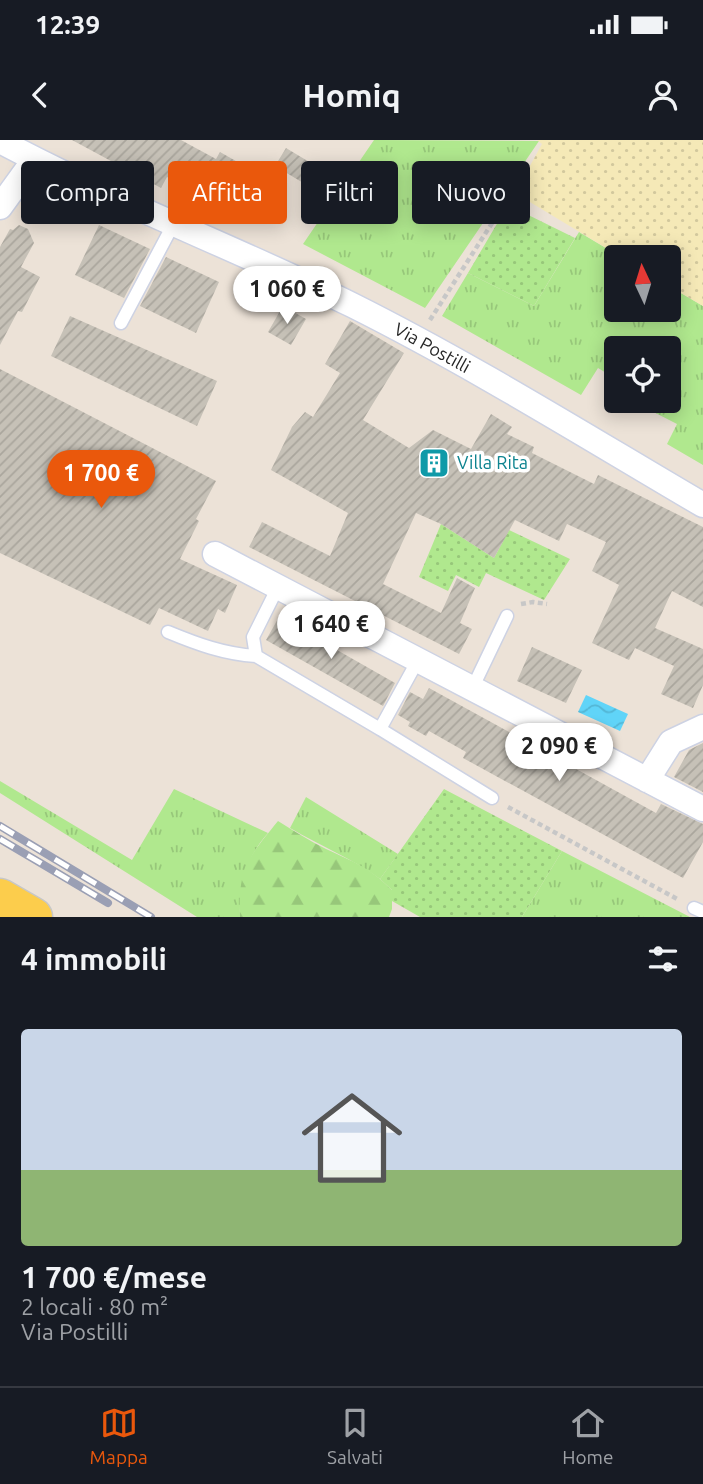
<!DOCTYPE html>
<html lang="it">
<meta charset="utf-8">
<style>
:root{--surface:#171b24;--page:#20242c;--text:#f1f3f6;--muted:#9ea1a6;--line:#363941;--accent:#ea580c}
body{margin:0;font-family:Ubuntu,sans-serif;background:var(--page);color:var(--text);height:100vh;display:flex;flex-direction:column;font-size:26px;white-space:nowrap}
*{box-sizing:border-box;margin:0}
p{font-size:23px;color:var(--muted)}
.icon{flex:none;width:38px;height:38px;fill:none;stroke:currentColor;stroke-width:2;stroke-linecap:round;stroke-linejoin:round}
.map{position:relative;height:777px;overflow:hidden}
.sheet{display:flex;flex-direction:column;background:var(--surface);flex:1}
.sheet>*{flex:none}
.guide{position:absolute;left:21px;top:21px;width:662px;height:63px;display:flex;gap:14px}
.needle{width:46px;rotate:356deg}
.controls{position:absolute;left:604px;top:105px;display:grid;gap:14px}
.controls a{display:grid;place-items:center;width:77px;height:77px;border-radius:7px;background:var(--surface);box-shadow:0 4px 18px #0003;font-size:35px}
.price{position:absolute;translate:-50% -60px;padding:0 16px;border-radius:24px;background:#fff;color:#222;font-size:23px;line-height:46px;filter:drop-shadow(0 2px 4px #0008)}
.price::after{content:'';position:absolute;left:50%;top:42px;width:21px;height:16px;margin-left:-10px;background:inherit;clip-path:polygon(0 0,100% 0,50% 100%)}
.price.current{background:var(--accent);color:#fff}
ul{padding:0;list-style:none}
li{display:grid;align-content:center;gap:14px;height:371px;padding:0 21px}
li+li{border-top:2px solid var(--line)}
li span{display:grid;place-items:center;height:217px;border-radius:7px;color:#555}
li>.icon{margin-inline-start:auto}
span .icon{width:126px;height:126px;fill:#fffc;stroke-width:1}
li b{font-size:30px}
h2{display:flex;justify-content:space-between;align-items:center;height:84px;padding:0 21px;font-size:30px}
.tag{padding:0 24px;border-radius:7px;background:var(--surface);box-shadow:0 4px 18px #0003;font-size:24px;line-height:63px}
.tag.current{background:var(--accent);color:#fff}
.status{display:flex;justify-content:space-between;align-items:center;height:49px;padding:0 35px;background:var(--surface);direction:ltr}
.status svg{height:19px;fill:currentColor}
header{display:flex;justify-content:space-between;align-items:center;height:91px;padding:0 21px;background:var(--surface);font-size:32px;font-weight:600}
.tab-bar{display:flex;justify-content:space-around;align-items:center;height:98px;border-top:2px solid var(--line);background:var(--surface);font-size:19px;color:var(--muted)}
.tab-bar a{display:grid;justify-items:center;gap:4px}
.tab-bar .current{color:var(--accent)}
.map>svg:first-child{display:block}
.grass{fill:url(#grass-tufts)}
.forest{fill:url(#forest-firs)}
.sand{fill:url(#sand-dots)}
.garden{fill:url(#garden-dots)}
.water{fill:url(#water-waves)}
.building{fill:url(#building-hatch)}
.lines{fill:none;stroke-linecap:round;stroke-linejoin:round}
.lane-casing{stroke:#cdd2e3;stroke-width:15}
.street-casing{stroke:#cdd2e3;stroke-width:27}
.primary-casing{stroke:#c7c7c7;stroke-width:41}
.path{stroke:#c7c7c7;stroke-width:4.5;stroke-dasharray:5 3.5;stroke-linecap:butt}
.lane{stroke:#fff;stroke-width:12}
.street{stroke:#fff;stroke-width:24}
.primary{stroke:#fccd4c;stroke-width:38}
.rail-casing{stroke:#9a9fb4;stroke-width:8}
.rail{stroke:#fff;stroke-width:5;stroke-dasharray:16;stroke-linecap:butt}
.labels{text-anchor:middle;stroke-width:7;stroke-linejoin:round;paint-order:stroke}
.street-label{font-size:18px;fill:#282828;stroke:#fff}
.culture-label{font-size:18px;fill:#0d838f;stroke:#fff;text-anchor:start}
</style>
<div class="status"><b>12:39</b><svg viewBox="0 0 49 12"><path d="M0 12V9h3v3zM5 12V6h3v6zM10 12V3h3v9zM15 12V0h3v12zM26 1h20v11H26zM47 4h2v5h-2z"/></svg></div>
<header><svg class="icon" aria-label="back" viewBox="0 0 24 24"><path d="M15 5l-7 7 7 7"/></svg>Homiq<svg class="icon" aria-label="person" viewBox="0 0 24 24"><circle cx="12" cy="8" r="4"/><path d="M4 21q1-7 8-7t8 7"/></svg></header>
<div class="map">
<svg width="703" height="777" viewBox="0 0 703 777">
<defs>
<pattern id="grass-tufts" width="24" height="20" patternUnits="userSpaceOnUse" patternTransform="scale(1.75)"><rect width="24" height="20" fill="#b0e88e"/><path d="M3 7l-1-3M5 7V3M7 7l1-3M15 17l-1-3M17 17v-4M19 17l1-3" fill="none" stroke="#97c77a"/></pattern>
<pattern id="forest-firs" width="22" height="20" patternUnits="userSpaceOnUse" patternTransform="scale(1.75)"><rect width="22" height="20" fill="#b0e88e"/><path d="M5 1l3.5 6h-7zM16 11l3.5 6h-7z" fill="#97c77a"/></pattern>
<pattern id="sand-dots" width="8" height="8" patternUnits="userSpaceOnUse" patternTransform="scale(1.75)"><rect width="8" height="8" fill="#f5e9b7"/><path d="M2 2h.1M6 6h.1" fill="none" stroke="#d2c89d" stroke-width="1.8" stroke-linecap="round"/></pattern>
<pattern id="garden-dots" width="8" height="8" patternUnits="userSpaceOnUse" patternTransform="scale(1.75)"><rect width="8" height="8" fill="#b0e88e"/><path d="M2 2h.1M6 6h.1" fill="none" stroke="#97c77a" stroke-width="1.8" stroke-linecap="round"/></pattern>
<pattern id="water-waves" width="16" height="10" patternUnits="userSpaceOnUse" patternTransform="scale(1.75)"><rect width="16" height="10" fill="#60d4f8"/><path d="M0 5q4-4 8 0t8 0" fill="none" stroke="#53b6d5"/></pattern>
<pattern id="building-hatch" width="6" height="6" patternUnits="userSpaceOnUse" patternTransform="scale(1.75)"><rect width="6" height="6" fill="#c6c1b7"/><path d="M-1 1l2-2M0 6l6-6M5 7l2-2" fill="none" stroke="#aaa69d"/></pattern>
</defs>
<rect width="100%" height="100%" fill="#ece2d7"/>
<path class="grass" d="M374 0 539 1 425 168 303 104Z
M579 92 621 117H616V170H668L669 146 703 166V325L667 304 677 284 634 262 668 261V208H616V239L598 228 581 255 442 176 468 133 534 166Z
M0 641 132 720 174 649 268 693C246 718 239 744 240 777H197L0 653Z
M306 657 398 714 380 739C352 718 320 706 290 688Z
M562 711 690 777H522Z"/>
<path class="forest" d="M278 681C294 691 310 701 326 709 354 722 369 727 392 750V769L389 777H240C238 728 248 718 278 681Z"/>
<path class="sand" d="M537 0H703V166L669 146 668 117H621L515 53 542 4Z"/>
<path class="garden" d="M508 65 575 98 534 166 468 133Z
M441 384 494 418 509 390 570 419 544 460 486 433 479 447 456 435 448 451 419 437Z
M444 649 562 711 522 777H420L392 761V750L380 739Z"/>
<path class="water" d="M586 555 628 574 620 591 578 572Z"/>
<path class="building" d="M72 0H181L216 19 220 12 271 41 247 83 167 37 161 48Z
M286 8 341 41 330 59 275 26Z
M19 85 28 89 34 103 21 127 40 137 22 172 18 171 0 205V107L10 89 13 90Z
M99 85 150 109 124 158 75 135Z
M166 117 219 142 196 193 140 166Z
M283 166 306 179 291 205 268 192Z
M70 176 217 241 197 286 51 216Z
M350 181 404 213 363 280 409 308 433 290 471 309 491 274 512 287 507 294 534 307 532 313 594 344 598 335 703 387V467L672 451 655 488 703 509V545L693 568 661 554 674 526 635 508 629 520 592 503 619 445 592 431 606 402 567 384 559 401 515 380 494 418 441 384 416 373 383 444 441 473 457 438 475 448 460 483 472 489 459 514 249 407 262 382 330 416 348 373 271 330 292 287 305 272 313 277 340 233 325 224Z
M0 229 216 341 196 379 199 381 180 419 237 445 225 473 218 469 208 491 159 468 150 485 0 413Z
M279 477 395 543 383 566 266 500Z
M532 507 582 530 566 563 517 541Z
M429 548 656 673 661 664 703 684V702L683 738 463 618 466 612 429 591 426 596 408 586 410 582 398 575 410 552 423 559Z
M703 603V652L674 637 689 610Z"/>
<g class="lines">
<g class="lane-casing">
<path id="lane" d="M121 183 174 83
M278 447 253 497 256 516 380 589
M168 492C197 504 224 514 256 516
M418 520 380 589 492 658
M472 549 507 476
M694 768 703 772"/>
</g>
<g class="street-casing">
<path id="street" d="M0 1C114 62 236 108 352 165 472 225 587 297 703 365
M0 67 34 20
M215 414 703 669
M647 640 671 602 703 587"/>
</g>
<g class="primary-casing">
<path id="primary" d="M0 758 33 777"/>
</g>
<path class="path" d="M430 180 510 55
M521 464 533 462 547 464
M508 667 679 760"/>
<use href="#lane" class="lane"/>
<use href="#street" class="street"/>
<use href="#primary" class="primary"/>
<g class="rail-casing">
<path id="rail" d="M0 686 151 777
M0 699 108 763"/>
</g>
<use href="#rail" class="rail"/>
</g>
<defs>
<g id="building-square" transform="scale(1.575)"><rect x="-9" y="-9" width="18" height="18" rx="4" fill="#0f9aa8" stroke="#fff"/><path d="M-4-6H4V6H1V3H-1V6H-4ZM-2.5-4.3h1.7v1.8h-1.7ZM.8-4.3h1.7v1.8H.8ZM-2.5-1h1.7V.8h-1.7ZM.8-1h1.7V.8H.8Z" fill="#fff"/></g>
</defs>
<g fill-rule="evenodd">
<use href="#building-square" x="434" y="323"/>
</g>
<g class="labels">
<g class="street-label">
<text transform="translate(432 208) rotate(29)" y="6">Via Postilli</text>
</g>
<g class="culture-label">
<text x="457" y="329">Villa Rita</text>
</g>
</g>
</svg>
<div class="controls">
<a><svg class="needle" viewBox="-14 -14 28 28"><path d="M0-13l5 13h-10z" fill="#e53935"/><path d="M0 13l5-13h-10z" fill="#9ea1a6"/></svg></a>
<a><svg class="icon" aria-label="locate" viewBox="0 0 24 24"><circle cx="12" cy="12" r="6"/><path d="M12 2v4M12 18v4M2 12h4M18 12h4"/></svg></a>
</div>
<b class="price" style="left:287px;top:186px">1 060 €</b>
<b class="price current" style="left:101px;top:370px">1 700 €</b>
<b class="price" style="left:331px;top:521px">1 640 €</b>
<b class="price" style="left:559px;top:643px">2 090 €</b>
<div class="guide">
<a class="tag">Compra</a>
<a class="tag current">Affitta</a>
<a class="tag">Filtri</a>
<a class="tag">Nuovo</a>
</div>
</div>
<section class="sheet">
<h2>4 immobili<svg class="icon" aria-label="filters" viewBox="0 0 24 24"><path d="M4 7h16M4 17h16"/><circle cx="9" cy="7" r="2"/><circle cx="15" cy="17" r="2"/></svg></h2>
<ul>
<li><span style="background:linear-gradient(#c9d6e8 65%,#8fb573 0)"><svg class="icon" aria-label="home" viewBox="0 0 24 24"><path d="M3 11l9-7 9 7M6 9v11h12V9"/></svg></span><div><b>1 700 €/mese</b><p>2 locali · 80 m²</p><p>Via Postilli</p></div></li>
</ul>
</section>
<nav class="tab-bar">
<a class="current"><svg class="icon" aria-label="map" viewBox="0 0 24 24"><path d="M3 6l6-2 6 2 6-2v14l-6 2-6-2-6 2zM9 4v14M15 6v14"/></svg>Mappa</a>
<a><svg class="icon" aria-label="saved" viewBox="0 0 24 24"><path d="M7 4h10v16l-5-4-5 4z"/></svg>Salvati</a>
<a><svg class="icon" aria-label="home" viewBox="0 0 24 24"><path d="M3 11l9-7 9 7M6 9v11h12V9"/></svg>Home</a>
</nav>
